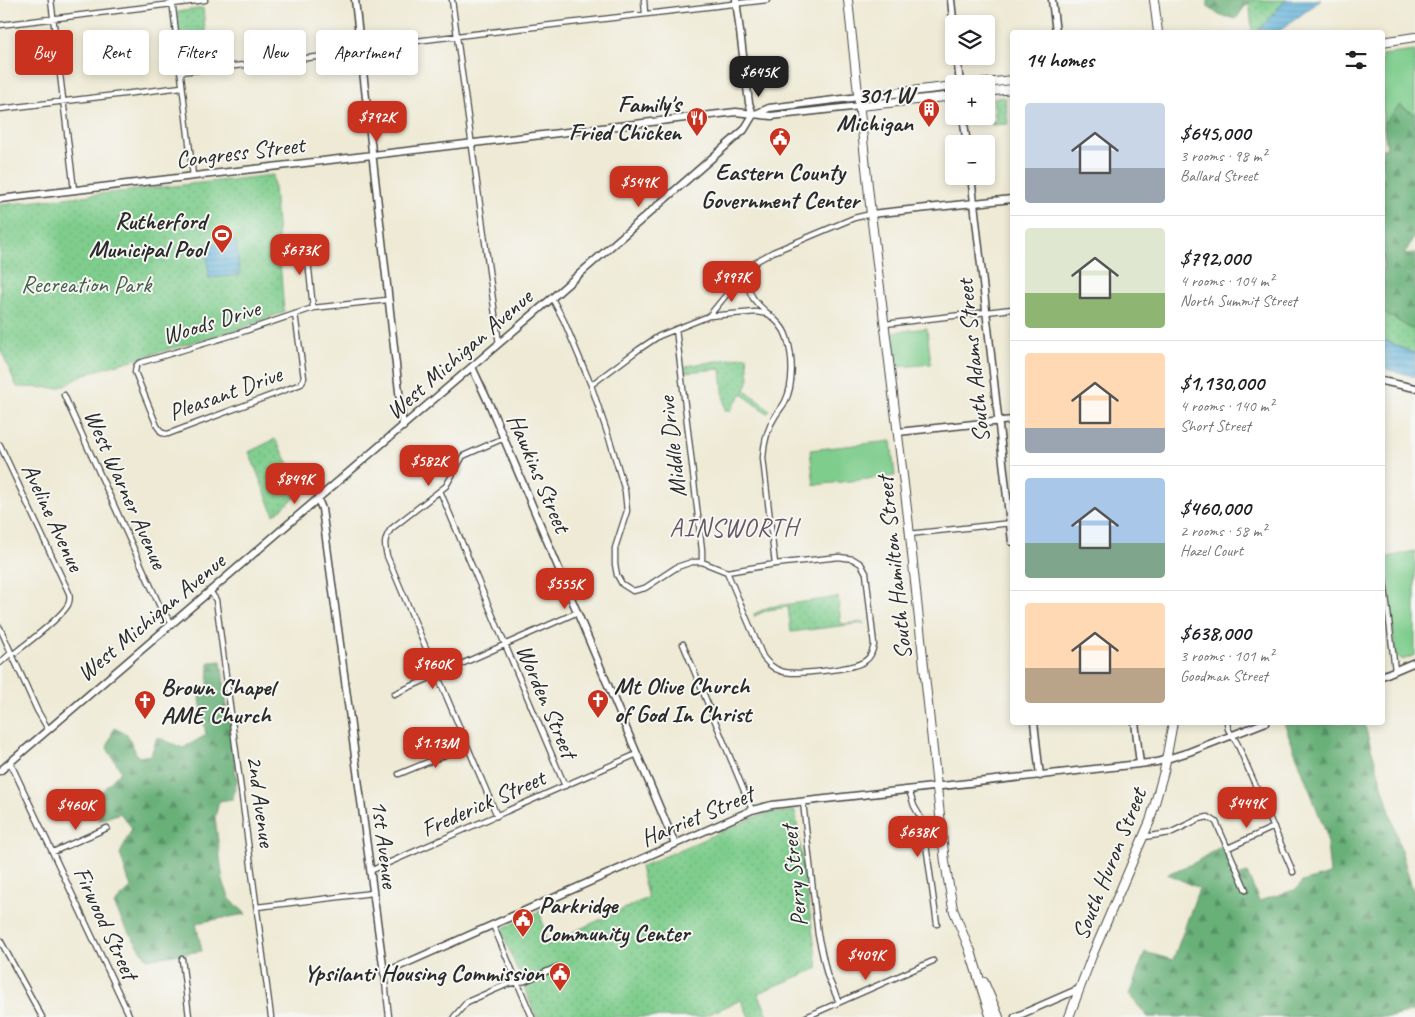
<!DOCTYPE html>
<meta charset="utf-8">
<style>
:root{--surface:#fff;--page:#f2f2f2;--text:#202124;--muted:#757577;--line:#e0e0e0;--accent:#c8321e}
body{margin:0;font-family:Caveat,sans-serif;background:var(--page);color:var(--text);height:100vh;display:flex;flex-direction:column;font-size:19px;white-space:nowrap}
*{box-sizing:border-box;margin:0}
p{font-size:16px;color:var(--muted)}
.icon{flex:none;width:28px;height:28px;fill:none;stroke:currentColor;stroke-width:2;stroke-linecap:round;stroke-linejoin:round}
.map{position:relative;flex:1;overflow:hidden}
.side{position:absolute;left:1010px;top:30px;width:375px;height:695px;display:flex;flex-direction:column;background:var(--surface);border-radius:5px;box-shadow:0 2px 8px #0003}
.side>*{flex:none}
.top-card{position:absolute;left:15px;top:30px;width:475px;height:45px;display:flex;gap:10px}
.tools{position:absolute;left:945px;top:15px;display:grid;gap:10px}
.tools a{display:grid;place-items:center;width:50px;height:50px;border-radius:5px;background:var(--surface);box-shadow:0 2px 8px #0003;font-size:25px}
.price{position:absolute;translate:-50% -42px;padding:0 11px;border-radius:10px;background:var(--accent);color:#fff;font-size:16px;line-height:32px;filter:drop-shadow(0 1px 2px #0008)}
.price::after{content:'';position:absolute;left:50%;top:30px;width:15px;height:11px;margin-left:-8px;background:inherit;clip-path:polygon(0 0,100% 0,50% 100%)}
.price.on{background:#222;color:#fff}
ul{padding:0;list-style:none}
li{display:flex;align-items:center;gap:15px;height:125px;padding:0 15px}
li+li{border-top:1px solid var(--line)}
li span{display:grid;place-items:center;flex:none;width:140px;height:100px;border-radius:5px;color:#555}
li>.icon{margin-inline-start:auto}
span .icon{width:60px;height:60px;fill:#fffc;stroke-width:1}
li b{font-size:21px}
h2{display:flex;justify-content:space-between;align-items:center;height:60px;padding:0 15px;font-size:21px}
.tag{padding:0 18px;border-radius:5px;background:var(--surface);box-shadow:0 2px 8px #0003;font-size:18px;line-height:45px}
.tag.on{background:var(--accent);color:#fff}
.map>svg:first-child{display:block}
.green{fill:#7fcd8d;stroke:#557c5c}
.forest{fill:url(#forest-firs);stroke:#496e52}
.park{fill:url(#park-dots);stroke:#557c5c}
.water{fill:url(#water-rules);stroke:#456e82}
.lines{fill:none;stroke-linecap:round;stroke-linejoin:round}
.street-casing{stroke:#484844;stroke-width:7}
.secondary-casing{stroke:#484844;stroke-width:9}
.primary-casing{stroke:#484844;stroke-width:10}
.highway-casing{stroke:#484844;stroke-width:11}
.street{stroke:#fff;stroke-width:4.5}
.secondary{stroke:#fff;stroke-width:6}
.primary{stroke:#fff;stroke-width:8}
.highway{stroke:#fff;stroke-width:9}
.labels{text-anchor:middle;stroke-width:4;stroke-linejoin:round;paint-order:stroke}
.poi-label{font-size:24px;font-weight:bold;fill:#2b2b2b;stroke:#f6f6f2;text-anchor:end}
.street-label{font-size:24px;fill:#2b2b2b;stroke:#f6f6f2}
.park-label{font-size:24px;fill:#445c48;stroke:#f6f6f2}
.neighbourhood-label{font-size:25px;letter-spacing:1px;fill:#655864;stroke:#f6f6f2}
</style>
<div class="map">
<svg width="1415" height="1017" viewBox="0 0 1415 1017">
<defs>
<pattern id="forest-firs" width="22" height="20" patternUnits="userSpaceOnUse" patternTransform="scale(1.25)"><rect width="22" height="20" fill="#67b078"/><path d="M5 1l3.5 6h-7zM16 11l3.5 6h-7z" fill="#558f63"/></pattern>
<pattern id="park-dots" width="8" height="8" patternUnits="userSpaceOnUse" patternTransform="scale(1.25)"><rect width="8" height="8" fill="#7fcd8d"/><path d="M2 2h.1M6 6h.1" fill="none" stroke="#6eb07a" stroke-width="1.8" stroke-linecap="round"/></pattern>
<pattern id="water-rules" width="6" height="5" patternUnits="userSpaceOnUse" patternTransform="scale(1.25)"><rect width="6" height="5" fill="#5fb1da"/><path d="M0 2.5h6" fill="none" stroke="#4f90b1"/></pattern>
</defs>
<rect width="100%" height="100%" fill="#f6f6f2"/>
<filter id="ink" filterUnits="userSpaceOnUse"><feTurbulence type="fractalNoise" baseFrequency=".02" numOctaves="2"/><feDisplacementMap in="SourceGraphic" scale="10" xChannelSelector="R" yChannelSelector="G"/><feConvolveMatrix kernelMatrix="1 2 1 2 8 2 1 2 1" color-interpolation-filters="sRGB"/></filter>
<filter id="wash" filterUnits="userSpaceOnUse"><feTurbulence type="fractalNoise" baseFrequency=".0096" numOctaves="4" result="noise"/><feDisplacementMap in="SourceGraphic" scale="20" xChannelSelector="R" yChannelSelector="G"/><feGaussianBlur stdDeviation="1.12" result="paint"/><feColorMatrix in="noise" values="0 0 0 0 0 0 0 0 0 0 0 0 0 0 0 0 0 1.4 0 .05"/><feComposite in="paint" operator="in"/></filter>
<g filter="url(#wash)">
<rect width="100%" height="100%" fill="#eeead5"/>
<path class="green" d="M1415 51V115L1400 105 1383 124 1382 55Z
M927 328 931 364 898 367 894 332Z
M891 441 895 476 814 485 810 450Z
M1415 551V655L1403 660 1396 655 1384 558Z"/>
<path class="forest" d="M1208 0H1255L1245 6 1236 19 1219 15 1208 7Z
M1400 105 1415 115V161L1413 165 1415 171V235L1404 255 1415 253V329H1411L1383 312 1382 149 1387 148 1383 124Z
M221 661 237 780 233 799 219 801 215 818 223 881 230 899 246 914 196 923 202 951 147 959 124 925 114 904 131 888 120 854 132 828 120 813 98 821 102 791 121 771 107 748 114 728 127 734 138 757 151 755 157 737 183 748 206 735 199 693 208 686 209 662Z
M1284 723H1364L1415 898V1011L1390 1017H1148L1129 995 1145 952 1173 960 1199 888 1167 874 1194 863 1223 845 1238 876 1247 873 1259 901 1297 889 1302 882 1330 874 1326 833Z"/>
<path class="park" d="M1249 0H1286L1257 32H1250L1252 29Z
M203 8 208 60 183 63 177 12Z
M1001 97 1005 98 1008 124 992 125V121H996L993 99Z
M273 175 284 312 239 329 91 372 59 388 17 387 0 348V205Z
M1383 312 1411 329H1415V354L1383 339Z
M747 356 749 379 745 390 770 410 768 413 754 404 742 393 730 411H725L721 369 686 372V366Z
M275 439 304 490 274 515 249 452Z
M838 597 841 624 864 622V623L791 632 788 607 768 610 754 616V614L769 607Z
M795 811 816 956 819 968 758 993 769 1017H749L741 1000 702 1017H536L501 929 540 911 547 945 573 935V932L648 898 640 867 755 817 770 813Z"/>
<path class="water" d="M1286 0H1321L1278 32H1257Z
M236 241 240 275 209 278 206 245Z
M1382 339 1415 354V377L1383 368Z"/>
</g>
<g filter="url(#ink)">
<g class="lines">
<g class="street-casing">
<path id="street" d="M51 0 74 190
M172 0 193 176
M452 0 499 344
M644 0 645 14
M0 25 205 0
M180 72 353 53 367 47 457 36 767 0
M0 109 182 87
M306 241 313 308
M745 272C747 281 748 290 753 298 763 313 782 320 787 338 793 357 794 384 785 402 783 406 779 410 776 415 767 428 764 441 763 458L775 564
M552 298 564 321 591 385 611 444 625 491 627 511 615 548V564L617 575 622 584 633 591 645 588 677 567 692 562H702L727 572 775 564 839 557 853 559 861 564 866 573 874 645C872 652 871 657 865 661 855 669 793 676 781 671 773 669 768 663 763 657L727 572
M295 314 304 378 301 384 181 429 168 434 162 433 157 426 135 372 136 366 139 363 236 334 313 308 387 300
M709 316 756 312 768 314
M885 324 1012 309
M676 329 702 550V562
M591 385 638 350 659 336 709 316 731 289 757 261 773 252 854 218 871 214
M64 395 162 611 172 623
M0 445 69 593C70 597 70 601 68 605 60 619 26 644 12 655
M440 491 565 786
M909 534 1011 523
M1382 564 1395 670
M210 591 216 600 271 1017
M0 628 37 710 48 729
M683 644 752 810
M0 663 11 653
M394 694 578 612
M1227 722 1228 729 1237 743 1293 872
M10 762 130 1017
M399 774 467 746
M909 790 914 806 921 818 923 823 937 924
M803 802 818 935 827 975 839 1002
M497 816 387 556C384 545 384 539 391 529L446 486 463 456 504 438
M1144 837 1170 833 1199 819 1208 817 1216 822 1246 890
M1228 848 1274 827
M53 852 107 828
M370 871 637 754
M257 907 372 893
M493 925 532 1017
M0 940 42 1017
M182 959 189 1017
M384 973 389 1017
M454 1017 467 1002 508 984 525 981 557 967
M806 1017 933 961"/>
</g>
<g class="secondary-casing">
<path id="secondary" d="M355 0 403 427
M736 0 749 103 753 115
M951 0 954 28
M1052 0 1056 32
M957 56 960 84
M963 116 967 144
M971 176 1012 542
M0 199 736 112 771 116 860 106
M871 214 1012 199
M472 367 491 408 675 844
M1382 381 1415 388
M898 432 1012 420
M318 499 322 509 384 973 752 810 772 805 1157 762 1189 752 1266 722
M1382 676 1415 662
M1034 722 1040 776
M1135 722 1140 764
M0 771 552 298 744 130 753 115 769 108 859 97
M1015 1017 1079 989"/>
</g>
<g class="primary-casing">
<path id="primary" d="M848 0 871 214 908 517 945 862 953 909 972 956
M1154 0 1158 32
M1382 42 1415 37
M978 84 1012 80
M986 92 1012 89
M859 97 954 86
M860 106 954 96
M984 982 999 1017
M1069 1017 1092 956 1150 821 1164 771 1173 722"/>
</g>
<g class="highway-casing">
<path id="highway" d="M970 950 991 1017"/>
</g>
<use href="#street" class="street"/>
<use href="#secondary" class="secondary"/>
<use href="#primary" class="primary"/>
<use href="#highway" class="highway"/>
</g>
</g>
<defs>
<g id="building-pin" transform="scale(1.125)"><path d="M0 17L-7.5 6A9.5 9.5 0 1 1 7.5 6Z" fill="#c8321e" stroke="#f6f6f2"/><path d="M-4-6H4V6H1V3H-1V6H-4ZM-2.5-4.3h1.7v1.8h-1.7ZM.8-4.3h1.7v1.8H.8ZM-2.5-1h1.7V.8h-1.7ZM.8-1h1.7V.8H.8Z" fill="#fff"/></g>
<g id="restaurant-pin" transform="scale(1.125)"><path d="M0 17L-7.5 6A9.5 9.5 0 1 1 7.5 6Z" fill="#c8321e" stroke="#f6f6f2"/><path d="M-5-6h1v4h1v-4h1v4h1v-4h1v5L-1.5 .5V6h-2V.5L-5-1ZM5-6V6H3V1.5H1.5Q1.5-4 5-6Z" fill="#fff"/></g>
<g id="civic-pin" transform="scale(1.125)"><path d="M0 17L-7.5 6A9.5 9.5 0 1 1 7.5 6Z" fill="#c8321e" stroke="#f6f6f2"/><path d="M-.6-6.5H3V-4.5H.6V-3L4-1V1h2V6H-6V1h2V-1L-.6-3ZM-1.2 2.5V6h2.4V2.5Z" fill="#fff"/></g>
<g id="stadium-pin" transform="scale(1.125)"><path d="M0 17L-7.5 6A9.5 9.5 0 1 1 7.5 6Z" fill="#c8321e" stroke="#f6f6f2"/><path d="M0-5a6.5 5 0 1 0 0 10a6.5 5 0 1 0 0-10ZM-3.5-1.8h7v3.6h-7Z" fill="#fff"/></g>
<g id="church-pin" transform="scale(1.125)"><path d="M0 17L-7.5 6A9.5 9.5 0 1 1 7.5 6Z" fill="#c8321e" stroke="#f6f6f2"/><path d="M-1.2-6h2.4v3.5h3.3v2.4h-3.3V6h-2.4V-.1h-3.3v-2.4h3.3Z" fill="#fff"/></g>
</defs>
<g fill-rule="evenodd">
<use href="#building-pin" x="929" y="109"/>
<use href="#restaurant-pin" x="697" y="118"/>
<use href="#civic-pin" x="780" y="138"/>
<use href="#stadium-pin" x="222" y="235"/>
<use href="#church-pin" x="598" y="700"/>
<use href="#church-pin" x="145" y="701"/>
<use href="#civic-pin" x="523" y="919"/>
<use href="#civic-pin" x="560" y="973"/>
</g>
<g class="labels">
<g class="poi-label">
<text x="913" y="103">301 W<tspan x="913" dy="28">Michigan</tspan></text>
<text x="681" y="112">Family's<tspan x="681" dy="28">Fried Chicken</tspan></text>
<text x="780" y="180" text-anchor="middle">Eastern County<tspan x="780" dy="28">Government Center</tspan></text>
<text x="206" y="229">Rutherford<tspan x="206" dy="28">Municipal Pool</tspan></text>
<text x="614" y="694" text-anchor="start">Mt Olive Church<tspan x="614" dy="28">of God In Christ</tspan></text>
<text x="161" y="695" text-anchor="start">Brown Chapel<tspan x="161" dy="28">AME Church</tspan></text>
<text x="539" y="913" text-anchor="start">Parkridge<tspan x="539" dy="28">Community Center</tspan></text>
<text x="544" y="981">Ypsilanti Housing Commission</text>
</g>
<g class="street-label">
<text transform="translate(240 152) rotate(-7)" y="8">Congress Street</text>
<text transform="translate(211 322) rotate(-17)" y="8">Woods Drive</text>
<text transform="translate(459 354) rotate(-41)" y="8">West Michigan Avenue</text>
<text transform="translate(973 361) rotate(-96)" y="8">South Adams Street</text>
<text transform="translate(225 393) rotate(-20)" y="8">Pleasant Drive</text>
<text transform="translate(672 447) rotate(-97)" y="8">Middle Drive</text>
<text transform="translate(539 473) rotate(67)" y="8">Hawkins Street</text>
<text transform="translate(126 489) rotate(66)" y="8">West Warner Avenue</text>
<text transform="translate(53 517) rotate(65)" y="8">Aveline Avenue</text>
<text transform="translate(894 568) rotate(-96)" y="8">South Hamilton Street</text>
<text transform="translate(151 617) rotate(-40)" y="8">West Michigan Avenue</text>
<text transform="translate(547 701) rotate(67)" y="8">Worden Street</text>
<text transform="translate(261 801) rotate(82)" y="8">2nd Avenue</text>
<text transform="translate(483 803) rotate(-24)" y="8">Frederick Street</text>
<text transform="translate(697 816) rotate(-23)" y="8">Harriet Street</text>
<text transform="translate(385 844) rotate(83)" y="8">1st Avenue</text>
<text transform="translate(1109 864) rotate(-68)" y="8">South Huron Street</text>
<text transform="translate(794 876) rotate(-96)" y="8">Perry Street</text>
<text transform="translate(106 923) rotate(65)" y="8">Firwood Street</text>
</g>
<g class="park-label">
<text x="86" y="292">Recreation Park</text>
</g>
<g class="neighbourhood-label">
<text x="734" y="536">AINSWORTH</text>
</g>
</g>
</svg>
<div class="tools">
<a><svg class="icon" aria-label="layers" viewBox="0 0 24 24"><path d="M12 4l9 5-9 5-9-5zM3 14l9 5 9-5"/></svg></a>
<a>+</a>
<a>−</a>
</div>
<b class="price on" style="left:759px;top:98px">$645K</b>
<b class="price" style="left:377px;top:143px">$792K</b>
<b class="price" style="left:639px;top:208px">$549K</b>
<b class="price" style="left:300px;top:276px">$673K</b>
<b class="price" style="left:732px;top:303px">$997K</b>
<b class="price" style="left:429px;top:487px">$582K</b>
<b class="price" style="left:295px;top:505px">$849K</b>
<b class="price" style="left:565px;top:610px">$555K</b>
<b class="price" style="left:433px;top:690px">$960K</b>
<b class="price" style="left:436px;top:769px">$1.13M</b>
<b class="price" style="left:1247px;top:829px">$449K</b>
<b class="price" style="left:76px;top:831px">$460K</b>
<b class="price" style="left:918px;top:858px">$638K</b>
<b class="price" style="left:866px;top:981px">$409K</b>
<div class="top-card">
<a class="tag on">Buy</a>
<a class="tag">Rent</a>
<a class="tag">Filters</a>
<a class="tag">New</a>
<a class="tag">Apartment</a>
</div>
<section class="side">
<h2>14 homes<svg class="icon" aria-label="filters" viewBox="0 0 24 24"><path d="M4 7h16M4 17h16"/><circle cx="9" cy="7" r="2"/><circle cx="15" cy="17" r="2"/></svg></h2>
<ul>
<li><span style="background:linear-gradient(#c9d6e8 65%,#9aa5b1 0)"><svg class="icon" aria-label="home" viewBox="0 0 24 24"><path d="M3 11l9-7 9 7M6 9v11h12V9"/></svg></span><div><b>$645,000</b><p>3 rooms · 98 m²</p><p>Ballard Street</p></div></li>
<li><span style="background:linear-gradient(#dfe7d0 65%,#8fb573 0)"><svg class="icon" aria-label="home" viewBox="0 0 24 24"><path d="M3 11l9-7 9 7M6 9v11h12V9"/></svg></span><div><b>$792,000</b><p>4 rooms · 104 m²</p><p>North Summit Street</p></div></li>
<li><span style="background:linear-gradient(#ffd9b3 75%,#9aa5b1 0)"><svg class="icon" aria-label="home" viewBox="0 0 24 24"><path d="M3 11l9-7 9 7M6 9v11h12V9"/></svg></span><div><b>$1,130,000</b><p>4 rooms · 140 m²</p><p>Short Street</p></div></li>
<li><span style="background:linear-gradient(#a9c7e8 65%,#7fa58c 0)"><svg class="icon" aria-label="home" viewBox="0 0 24 24"><path d="M3 11l9-7 9 7M6 9v11h12V9"/></svg></span><div><b>$460,000</b><p>2 rooms · 58 m²</p><p>Hazel Court</p></div></li>
<li><span style="background:linear-gradient(#ffd9b3 65%,#b9a48a 0)"><svg class="icon" aria-label="home" viewBox="0 0 24 24"><path d="M3 11l9-7 9 7M6 9v11h12V9"/></svg></span><div><b>$638,000</b><p>3 rooms · 101 m²</p><p>Goodman Street</p></div></li>
</ul>
</section>
</div>
